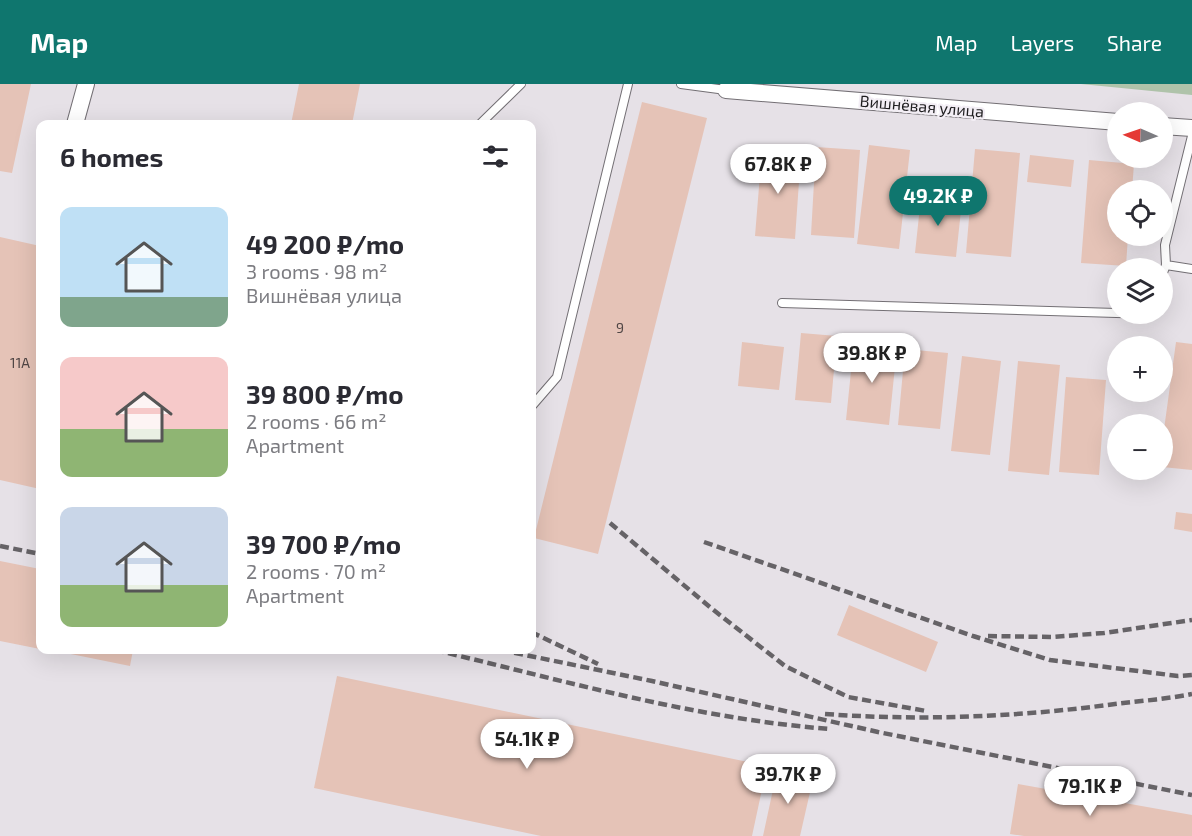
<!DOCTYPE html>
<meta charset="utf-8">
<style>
:root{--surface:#fff;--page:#f2f2f3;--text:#2b2b33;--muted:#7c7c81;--accent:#0f766e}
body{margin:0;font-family:"Exo 2",sans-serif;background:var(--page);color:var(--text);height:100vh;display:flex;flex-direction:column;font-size:22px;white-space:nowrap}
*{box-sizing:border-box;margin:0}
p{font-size:20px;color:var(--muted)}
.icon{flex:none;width:33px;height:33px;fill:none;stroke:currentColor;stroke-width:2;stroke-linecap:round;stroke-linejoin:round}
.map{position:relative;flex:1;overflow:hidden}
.side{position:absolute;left:36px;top:36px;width:500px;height:534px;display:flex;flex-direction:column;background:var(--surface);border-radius:12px;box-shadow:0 6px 24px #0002}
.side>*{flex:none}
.needle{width:39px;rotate:272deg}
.controls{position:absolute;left:1107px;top:18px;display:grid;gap:12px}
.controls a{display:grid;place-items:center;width:66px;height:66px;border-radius:50%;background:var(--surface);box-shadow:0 6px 24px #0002;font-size:30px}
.price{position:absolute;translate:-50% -51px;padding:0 14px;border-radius:21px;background:#fff;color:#222;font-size:20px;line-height:39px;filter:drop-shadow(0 2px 3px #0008)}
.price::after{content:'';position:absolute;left:50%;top:36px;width:18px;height:14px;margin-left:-9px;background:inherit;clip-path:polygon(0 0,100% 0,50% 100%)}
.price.selected{background:var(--accent);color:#fff}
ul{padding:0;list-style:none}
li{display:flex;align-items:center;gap:18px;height:150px;padding:0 24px}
li span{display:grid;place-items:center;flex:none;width:168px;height:120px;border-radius:12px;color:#555}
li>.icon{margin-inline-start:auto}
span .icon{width:72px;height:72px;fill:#fffc;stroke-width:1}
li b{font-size:26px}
h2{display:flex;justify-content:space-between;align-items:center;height:72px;padding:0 24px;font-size:26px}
header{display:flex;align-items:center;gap:36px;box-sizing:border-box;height:84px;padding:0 30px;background:var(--accent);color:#fff}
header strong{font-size:28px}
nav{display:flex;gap:33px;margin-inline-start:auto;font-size:21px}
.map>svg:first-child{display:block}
.green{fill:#afc3aa}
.building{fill:#e5c3b7}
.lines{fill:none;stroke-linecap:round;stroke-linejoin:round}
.lane-casing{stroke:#736f74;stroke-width:10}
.street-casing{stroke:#736f74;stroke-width:18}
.lane{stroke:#fff;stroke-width:8}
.street{stroke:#fff;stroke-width:16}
.rail{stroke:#666367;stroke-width:4.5;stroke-dasharray:9 4.5;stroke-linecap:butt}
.labels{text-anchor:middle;stroke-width:4.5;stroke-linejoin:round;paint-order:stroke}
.number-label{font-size:14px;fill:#504645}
.street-label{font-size:16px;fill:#1e1d1f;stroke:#f3eef5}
</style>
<header>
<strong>Map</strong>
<nav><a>Map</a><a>Layers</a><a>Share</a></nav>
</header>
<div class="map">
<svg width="1192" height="752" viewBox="0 0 1192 752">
<rect width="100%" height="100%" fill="#e6e1e7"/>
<path class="green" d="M1081 0H1192V11Z"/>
<path class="building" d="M0 0H31L12 89 0 87Z
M299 0H360L352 40H291Z
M642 18 707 34 598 470 534 454Z
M869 61 910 66 899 165 857 160Z
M816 63 860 66 854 154 811 151Z
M975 65 1020 69 1011 173 966 169Z
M762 66 801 69 795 155 755 152Z
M1030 71 1074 76 1071 103 1027 98Z
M1089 76 1134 80 1132 106H1118V152H1128L1126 182 1081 179Z
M921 113 962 117 956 173 915 169Z
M0 153 40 162V405L0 396Z
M801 249 837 252 831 319 795 316Z
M742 258 784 263 779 306 738 302Z
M854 258 897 263 889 341 846 336Z
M1176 258 1192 260V386L1162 383V360Z
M905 265 948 269 940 345 898 341Z
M962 272 1001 277 990 371 951 367Z
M1018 277 1060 281 1049 391 1008 387Z
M1066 293 1106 296 1099 391 1059 388Z
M1176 428 1192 430V448L1174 445Z
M0 477 40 485V565L0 557Z
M849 521 938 558 926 588 837 551Z
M51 566H133L130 582Z
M337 592 767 682 752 752H541L314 704Z
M777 687 813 695 800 752H763Z
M1018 700 1192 731V752H1024L1010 750Z"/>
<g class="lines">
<g class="lane-casing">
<path id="lane" d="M681 0 726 6
M480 40 521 0
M1192 52 1165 161 1166 181 1192 185
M1162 191 1166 181
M782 219 1150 230
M531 323 557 293 628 0"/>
</g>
<g class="street-casing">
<path id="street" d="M726 6 1118 38
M75 40 86 0
M1162 42 1192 44"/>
</g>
<use href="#lane" class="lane"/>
<use href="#street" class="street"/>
<path class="rail" d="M610 439 711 524 785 582 848 613 926 627
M704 458 973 552 1050 576 1178 592 1192 591
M0 462 40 470
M531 548 598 580
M988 552 1051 553 1104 549 1192 536
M435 566C565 597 697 635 830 645
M501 566 652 597 878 648 1192 711
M825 630C922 637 1018 633 1115 620 1140 617 1167 615 1192 610"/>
</g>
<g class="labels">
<g class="number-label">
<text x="620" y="249">9</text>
<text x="20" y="284">11А</text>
</g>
<g class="street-label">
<text transform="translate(922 22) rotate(5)" y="6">Вишнёвая улица</text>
</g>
</g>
</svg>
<div class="controls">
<a><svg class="needle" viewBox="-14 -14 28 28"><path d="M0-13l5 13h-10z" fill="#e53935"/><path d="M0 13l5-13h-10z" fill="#7c7c81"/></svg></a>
<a><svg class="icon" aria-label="locate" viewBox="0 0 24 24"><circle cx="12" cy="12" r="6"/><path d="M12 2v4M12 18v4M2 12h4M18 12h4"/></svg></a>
<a><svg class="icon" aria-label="layers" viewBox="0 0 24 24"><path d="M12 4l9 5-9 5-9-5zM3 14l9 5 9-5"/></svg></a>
<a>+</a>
<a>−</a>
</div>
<b class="price" style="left:778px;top:111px">67.8K ₽</b>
<b class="price selected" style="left:938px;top:143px">49.2K ₽</b>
<b class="price" style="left:872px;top:300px">39.8K ₽</b>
<b class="price" style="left:527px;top:686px">54.1K ₽</b>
<b class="price" style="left:788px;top:721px">39.7K ₽</b>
<b class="price" style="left:1090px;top:733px">79.1K ₽</b>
<section class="side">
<h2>6 homes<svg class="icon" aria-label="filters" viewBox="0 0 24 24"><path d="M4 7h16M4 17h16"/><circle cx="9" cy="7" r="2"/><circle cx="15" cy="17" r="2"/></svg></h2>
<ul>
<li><span style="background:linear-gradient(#bfe0f5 75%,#7fa58c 0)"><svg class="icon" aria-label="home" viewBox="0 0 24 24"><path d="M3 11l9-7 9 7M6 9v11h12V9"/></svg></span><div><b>49 200 ₽/mo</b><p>3 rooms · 98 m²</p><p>Вишнёвая улица</p></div></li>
<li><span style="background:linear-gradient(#f6c9c9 60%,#8fb573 0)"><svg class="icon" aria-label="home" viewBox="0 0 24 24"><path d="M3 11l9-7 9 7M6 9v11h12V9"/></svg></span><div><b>39 800 ₽/mo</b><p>2 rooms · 66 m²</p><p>Apartment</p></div></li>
<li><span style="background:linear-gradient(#c9d6e8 65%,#8fb573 0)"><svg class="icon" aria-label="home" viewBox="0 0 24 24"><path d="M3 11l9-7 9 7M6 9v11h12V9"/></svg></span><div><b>39 700 ₽/mo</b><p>2 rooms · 70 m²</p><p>Apartment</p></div></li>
</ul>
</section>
</div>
